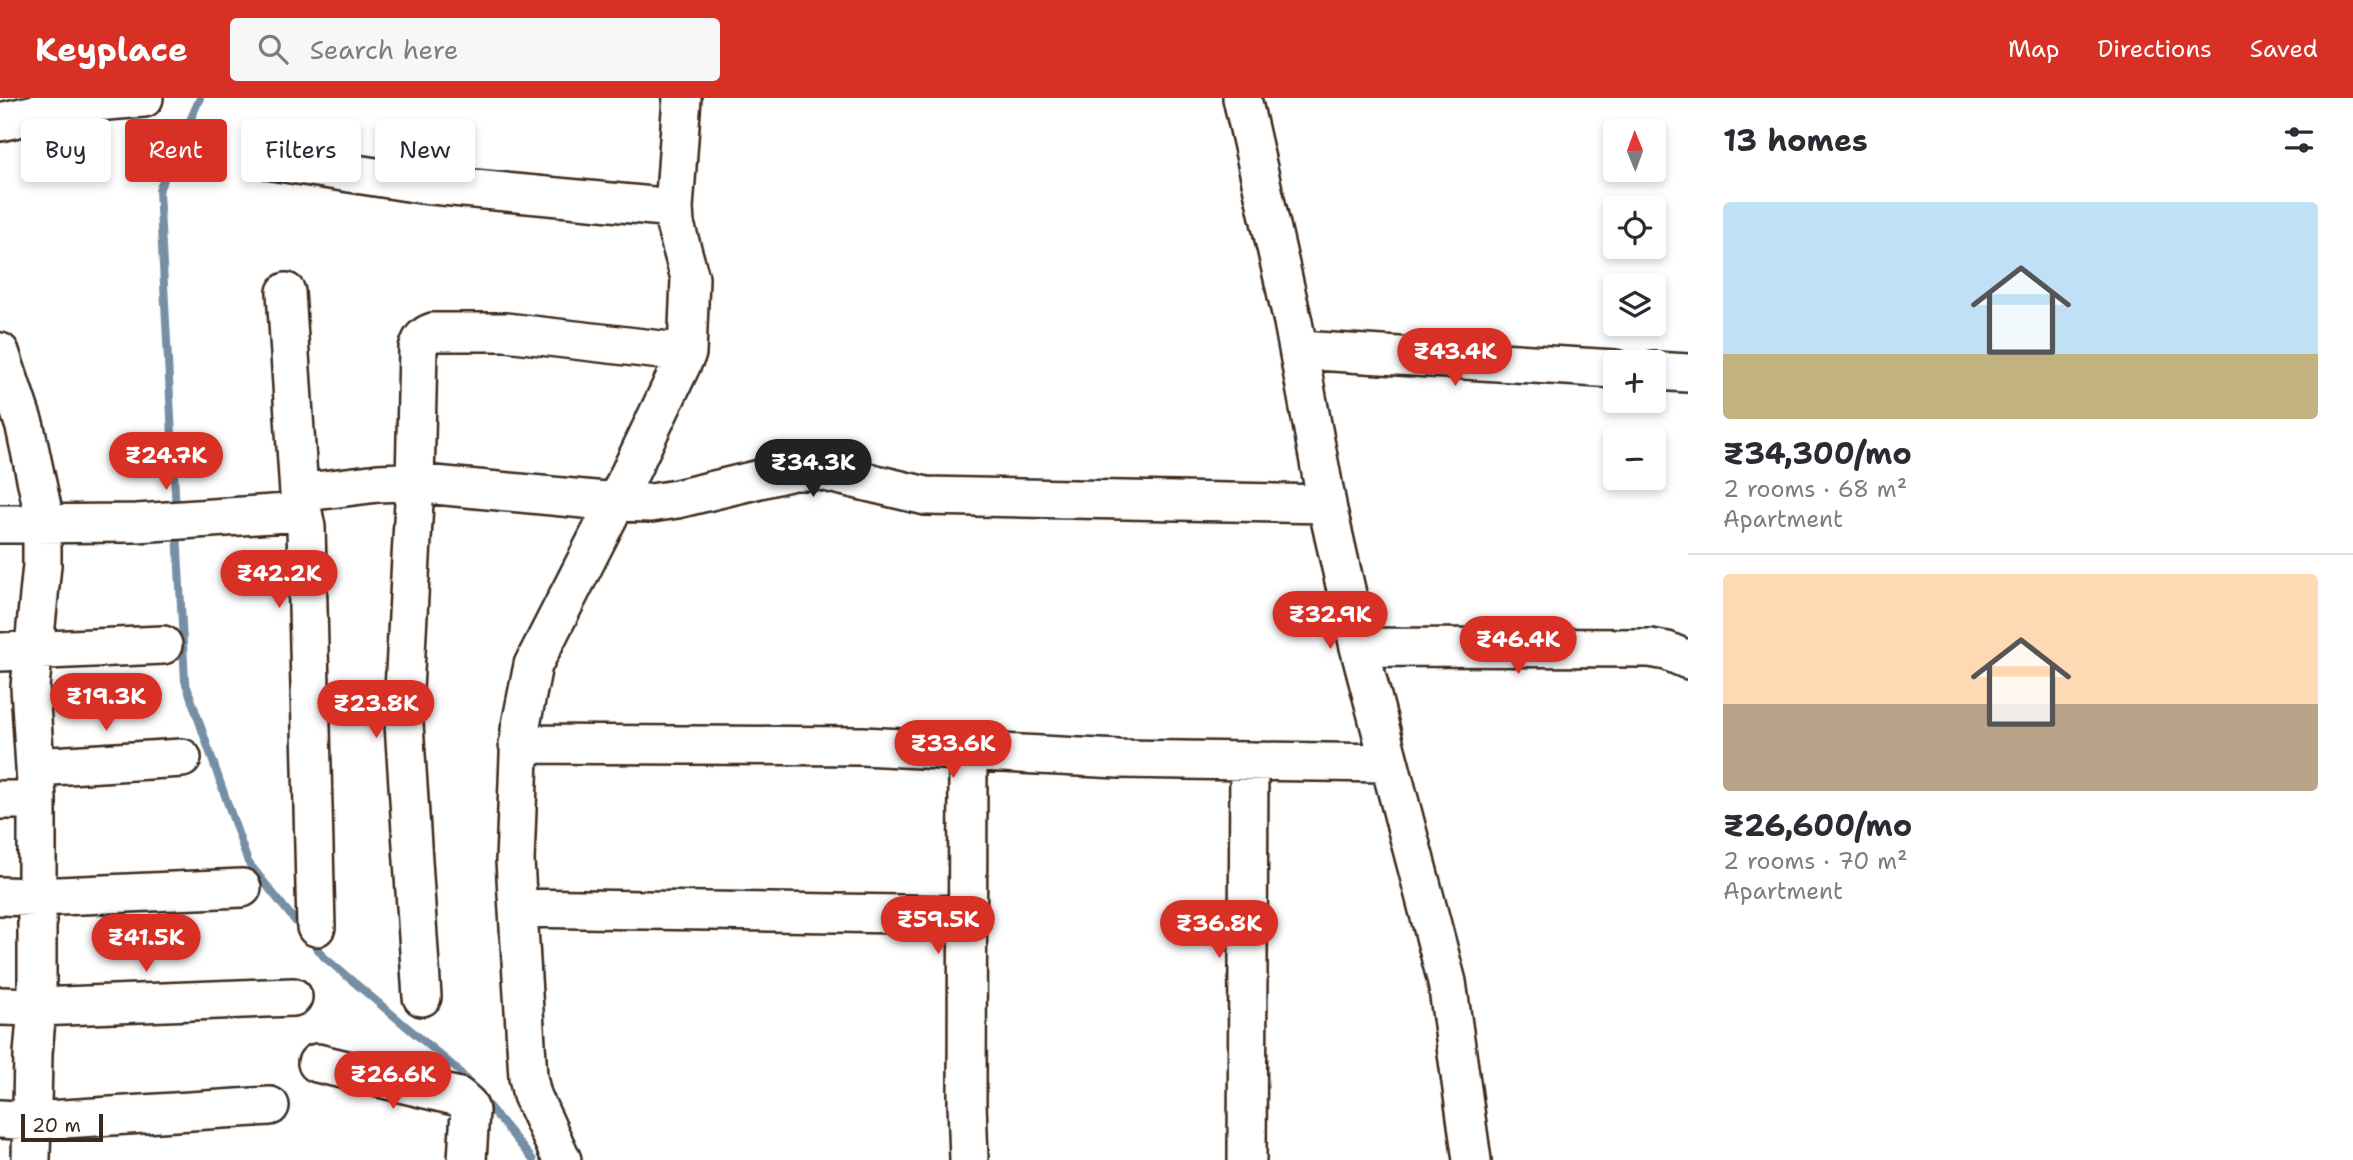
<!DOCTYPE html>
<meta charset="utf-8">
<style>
:root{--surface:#fff;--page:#f7f7f7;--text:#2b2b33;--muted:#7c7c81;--line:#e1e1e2;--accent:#d93025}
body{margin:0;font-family:"Shantell Sans",sans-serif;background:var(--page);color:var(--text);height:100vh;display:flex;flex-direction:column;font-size:26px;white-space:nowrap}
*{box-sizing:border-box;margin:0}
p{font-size:23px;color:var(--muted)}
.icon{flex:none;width:38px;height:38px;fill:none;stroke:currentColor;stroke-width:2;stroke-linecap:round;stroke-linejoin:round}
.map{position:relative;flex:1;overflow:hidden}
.details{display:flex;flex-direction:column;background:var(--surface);width:665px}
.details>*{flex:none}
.banner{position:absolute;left:21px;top:21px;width:665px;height:63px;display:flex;gap:14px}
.needle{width:46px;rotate:359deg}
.fabs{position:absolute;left:1603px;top:21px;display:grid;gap:14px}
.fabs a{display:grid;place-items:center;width:63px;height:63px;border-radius:7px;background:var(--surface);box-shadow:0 4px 10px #0003;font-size:35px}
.scale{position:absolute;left:21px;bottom:18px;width:82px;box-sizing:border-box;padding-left:7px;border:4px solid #3b2a1e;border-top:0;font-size:19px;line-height:24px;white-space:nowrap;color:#3b2a1e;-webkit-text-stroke:5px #fff;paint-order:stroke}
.price{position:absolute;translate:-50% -60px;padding:0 16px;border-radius:24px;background:var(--accent);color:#fff;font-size:23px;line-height:46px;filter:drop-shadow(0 2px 4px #0008)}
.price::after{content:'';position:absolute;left:50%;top:42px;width:21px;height:16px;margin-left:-10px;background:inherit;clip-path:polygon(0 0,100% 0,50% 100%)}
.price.current{background:#222;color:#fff}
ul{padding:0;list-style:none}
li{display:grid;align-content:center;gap:14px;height:371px;padding:0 35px}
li+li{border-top:2px solid var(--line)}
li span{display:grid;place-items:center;height:217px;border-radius:7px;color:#555}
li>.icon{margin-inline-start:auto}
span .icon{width:126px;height:126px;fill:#fffc;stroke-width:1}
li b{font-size:30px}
h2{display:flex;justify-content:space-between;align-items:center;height:84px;padding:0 35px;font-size:30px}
.chip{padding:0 24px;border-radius:7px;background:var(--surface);box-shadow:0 4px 10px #0003;font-size:24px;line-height:63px}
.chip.current{background:var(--accent);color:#fff}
header{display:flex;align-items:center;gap:42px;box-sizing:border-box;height:98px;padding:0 35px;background:var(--accent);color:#fff}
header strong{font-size:33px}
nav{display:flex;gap:38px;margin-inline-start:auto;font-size:24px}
.search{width:490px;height:63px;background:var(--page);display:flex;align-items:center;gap:18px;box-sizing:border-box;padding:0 24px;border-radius:7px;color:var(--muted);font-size:26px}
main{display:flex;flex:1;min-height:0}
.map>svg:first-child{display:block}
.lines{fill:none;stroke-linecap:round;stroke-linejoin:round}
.stream{stroke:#778fa4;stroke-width:8}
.minor-casing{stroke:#3b2a1e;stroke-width:42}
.minor{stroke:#fff;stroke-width:37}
</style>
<header>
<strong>Keyplace</strong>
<div class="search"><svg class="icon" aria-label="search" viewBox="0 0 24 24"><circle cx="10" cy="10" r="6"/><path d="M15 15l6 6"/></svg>Search here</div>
<nav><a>Map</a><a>Directions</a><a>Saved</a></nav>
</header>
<main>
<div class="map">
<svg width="1688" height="1062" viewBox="0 0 1688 1062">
<rect width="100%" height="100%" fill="#fff"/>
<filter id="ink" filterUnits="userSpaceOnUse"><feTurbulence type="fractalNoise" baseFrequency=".0143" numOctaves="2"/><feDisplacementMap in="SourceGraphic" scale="14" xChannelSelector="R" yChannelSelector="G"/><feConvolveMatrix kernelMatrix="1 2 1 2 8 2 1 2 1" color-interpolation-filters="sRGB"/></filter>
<g filter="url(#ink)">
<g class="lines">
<path class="stream" d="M176 413 159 92 200 0
M177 433 185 583 248 764 324 859 458 972 473 990
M482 1000 533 1062"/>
<g class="minor-casing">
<path id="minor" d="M1242 0 1293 224 1328 412 1359 549 1447 884 1472 1062
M0 24 83 5 144 0
M272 63 421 86 674 110
M286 194 299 395 306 429 316 829
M1299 252 1615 271
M0 254 25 329 42 409V467L30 589 37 702V909L33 956 31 1062
M1654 273 1688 275
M299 395 378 385 403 384 616 404 651 405 677 401 793 373H821L926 398 1327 406
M0 426 137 425 302 414
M1359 549 1650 550 1667 553 1688 562
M0 554 163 547
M518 646 862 648 1119 661 1388 665
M968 654 967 1005 969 1062
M35 669 182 660
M0 702H37
M0 798 36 799 242 790
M518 810 967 817
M422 899 403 611 415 385 418 251C421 241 424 237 433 234H506L687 255
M0 908 37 909 293 899
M317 965 459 999 468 1007 470 1013 467 1062
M0 1021 32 1023 270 1008
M562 1062 532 997 528 979 515 763 520 632 533 567 616 404 687 255 690 180 675 126 674 110 682 0
M1247 1062 1249 663"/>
</g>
<use href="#minor" class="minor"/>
</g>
</g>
</svg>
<div class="fabs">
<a><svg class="needle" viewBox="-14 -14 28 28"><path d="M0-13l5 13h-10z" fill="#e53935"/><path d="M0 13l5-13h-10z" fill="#7c7c81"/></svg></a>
<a><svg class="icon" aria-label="locate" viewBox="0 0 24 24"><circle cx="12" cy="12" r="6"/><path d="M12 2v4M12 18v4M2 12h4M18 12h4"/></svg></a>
<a><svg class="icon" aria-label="layers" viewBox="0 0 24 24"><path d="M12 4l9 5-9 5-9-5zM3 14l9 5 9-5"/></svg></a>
<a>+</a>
<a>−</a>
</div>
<div class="scale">20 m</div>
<b class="price" style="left:1455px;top:290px">₹43.4K</b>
<b class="price" style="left:166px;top:394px">₹24.7K</b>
<b class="price current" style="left:813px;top:401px">₹34.3K</b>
<b class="price" style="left:279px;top:512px">₹42.2K</b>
<b class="price" style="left:1330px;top:553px">₹32.9K</b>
<b class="price" style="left:1518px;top:578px">₹46.4K</b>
<b class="price" style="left:106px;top:635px">₹19.3K</b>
<b class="price" style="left:376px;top:642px">₹23.8K</b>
<b class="price" style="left:953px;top:682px">₹33.6K</b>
<b class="price" style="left:938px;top:858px">₹59.5K</b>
<b class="price" style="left:1219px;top:862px">₹36.8K</b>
<b class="price" style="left:146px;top:876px">₹41.5K</b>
<b class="price" style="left:393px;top:1013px">₹26.6K</b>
<div class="banner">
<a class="chip">Buy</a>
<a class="chip current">Rent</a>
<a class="chip">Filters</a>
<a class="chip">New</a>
</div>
</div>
<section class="details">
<h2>13 homes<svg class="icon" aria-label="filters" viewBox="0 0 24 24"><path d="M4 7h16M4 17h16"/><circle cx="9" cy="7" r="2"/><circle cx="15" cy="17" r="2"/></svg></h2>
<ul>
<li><span style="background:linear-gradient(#bfe0f5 70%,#c2b280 0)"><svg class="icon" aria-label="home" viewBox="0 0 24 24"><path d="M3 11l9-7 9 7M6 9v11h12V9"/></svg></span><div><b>₹34,300/mo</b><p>2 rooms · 68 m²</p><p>Apartment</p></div></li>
<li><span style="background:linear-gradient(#ffd9b3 60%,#b9a48a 0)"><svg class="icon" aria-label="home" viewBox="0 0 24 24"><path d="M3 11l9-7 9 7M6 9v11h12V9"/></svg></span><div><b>₹26,600/mo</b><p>2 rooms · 70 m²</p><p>Apartment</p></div></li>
</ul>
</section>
</main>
